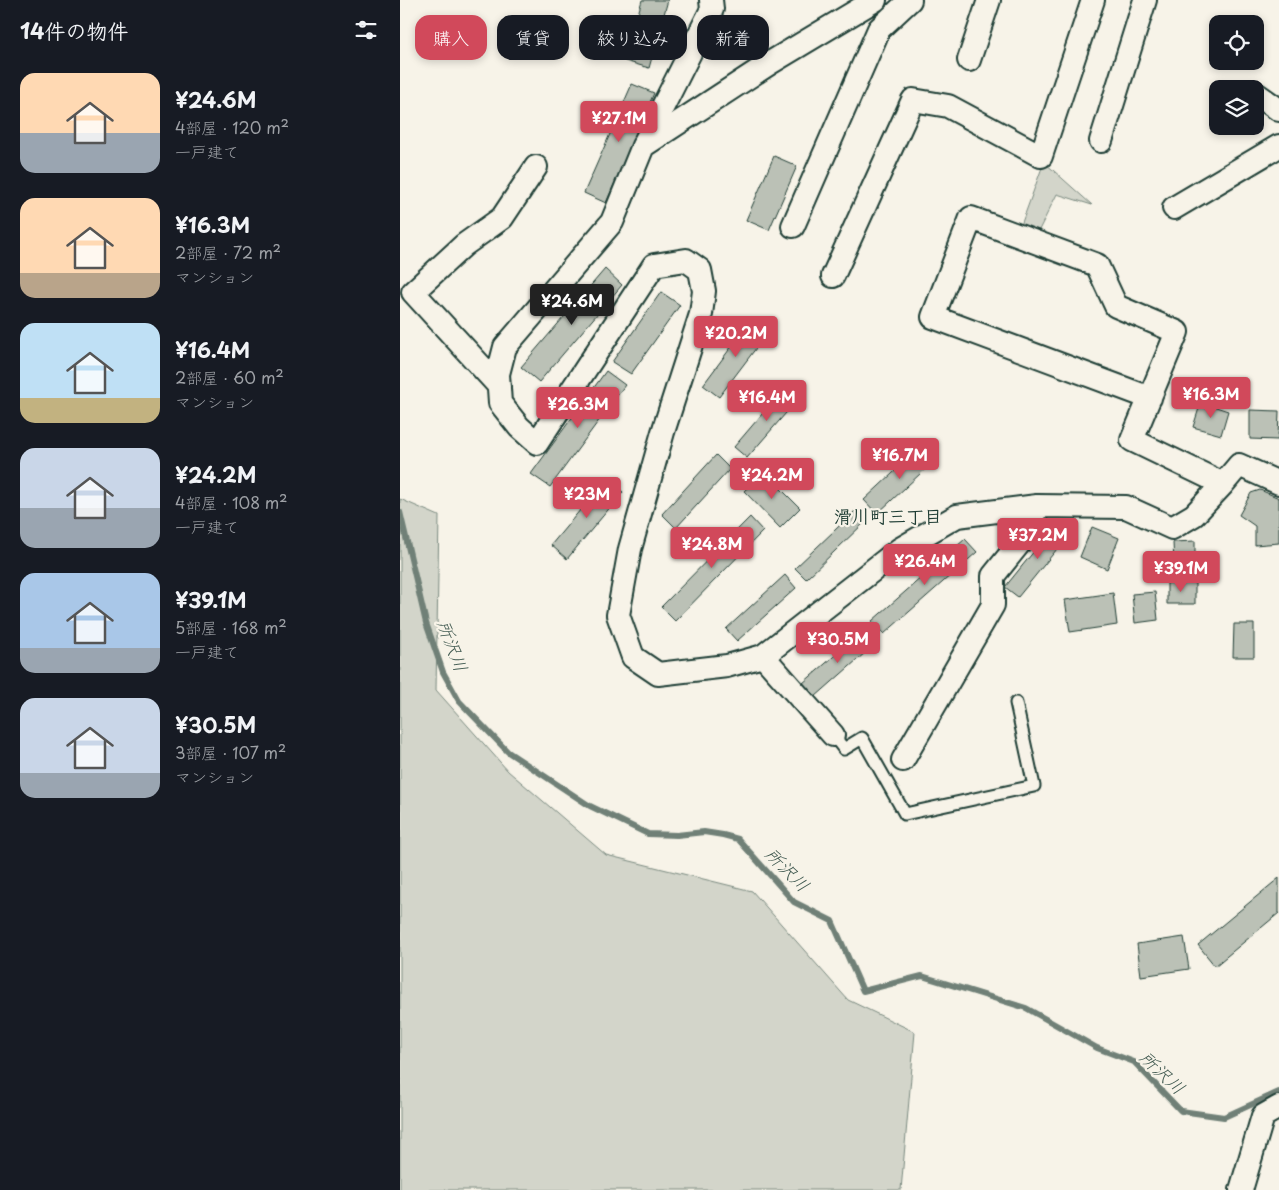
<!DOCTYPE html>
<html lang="ja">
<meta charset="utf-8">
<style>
:root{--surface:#171b24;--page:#20242c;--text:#f1f3f6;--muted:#9ea1a6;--accent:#d1495b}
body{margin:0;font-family:"Playpen Sans","Klee One",sans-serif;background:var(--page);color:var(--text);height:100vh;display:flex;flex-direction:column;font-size:19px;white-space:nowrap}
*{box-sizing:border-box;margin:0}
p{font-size:16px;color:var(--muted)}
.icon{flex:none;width:28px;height:28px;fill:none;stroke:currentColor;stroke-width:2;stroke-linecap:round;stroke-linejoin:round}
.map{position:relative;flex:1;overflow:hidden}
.drawer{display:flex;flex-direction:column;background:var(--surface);width:400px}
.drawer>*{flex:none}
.hud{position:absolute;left:15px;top:15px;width:475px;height:45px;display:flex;gap:10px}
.tools{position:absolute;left:809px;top:15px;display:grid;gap:10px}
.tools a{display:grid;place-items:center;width:55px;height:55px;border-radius:10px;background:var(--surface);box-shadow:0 2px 8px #0003;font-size:25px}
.price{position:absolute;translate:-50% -42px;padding:0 11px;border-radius:5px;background:var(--accent);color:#fff;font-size:16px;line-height:32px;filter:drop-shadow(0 1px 2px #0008)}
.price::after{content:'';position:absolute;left:50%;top:30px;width:15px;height:11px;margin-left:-8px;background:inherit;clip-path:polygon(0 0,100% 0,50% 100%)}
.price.on{background:#222;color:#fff}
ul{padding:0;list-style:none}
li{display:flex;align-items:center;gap:15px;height:125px;padding:0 20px}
li span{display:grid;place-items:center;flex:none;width:140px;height:100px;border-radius:15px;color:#555}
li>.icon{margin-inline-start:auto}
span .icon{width:60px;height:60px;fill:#fffc;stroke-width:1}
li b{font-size:21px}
h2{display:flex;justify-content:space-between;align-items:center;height:60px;padding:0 20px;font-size:21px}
.tag{padding:0 18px;border-radius:15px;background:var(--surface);box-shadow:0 2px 8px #0003;font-size:18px;line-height:45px}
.tag.on{background:var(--accent);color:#fff}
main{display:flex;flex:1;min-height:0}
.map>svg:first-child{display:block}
.green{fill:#d3d5ca;stroke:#79897f}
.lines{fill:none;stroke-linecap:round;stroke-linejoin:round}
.stream{stroke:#6f8077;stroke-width:6}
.building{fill:#bbc1b6;stroke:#1f3d34}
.lane-casing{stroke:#1f3d34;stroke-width:15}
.street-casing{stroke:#1f3d34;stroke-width:26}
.lane{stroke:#f7f3e8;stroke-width:11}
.street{stroke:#f7f3e8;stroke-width:22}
.labels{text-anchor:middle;stroke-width:4.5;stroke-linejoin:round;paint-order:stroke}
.neighbourhood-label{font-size:18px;font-weight:bold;fill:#1f3d34;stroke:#f7f3e8}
.water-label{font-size:18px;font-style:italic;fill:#405950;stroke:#f7f3e8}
</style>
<main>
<section class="drawer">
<h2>14件の物件<svg class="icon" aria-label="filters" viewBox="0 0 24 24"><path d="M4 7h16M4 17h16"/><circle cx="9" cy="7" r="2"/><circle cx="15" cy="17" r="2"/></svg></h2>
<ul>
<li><span style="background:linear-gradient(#ffd9b3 60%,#9aa5b1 0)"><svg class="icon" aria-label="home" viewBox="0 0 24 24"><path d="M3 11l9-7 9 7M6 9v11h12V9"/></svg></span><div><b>¥24.6M</b><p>4部屋 · 120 m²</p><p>一戸建て</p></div></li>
<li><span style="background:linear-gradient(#ffd9b3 75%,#b9a48a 0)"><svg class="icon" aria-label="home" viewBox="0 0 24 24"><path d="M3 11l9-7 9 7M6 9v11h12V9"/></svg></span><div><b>¥16.3M</b><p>2部屋 · 72 m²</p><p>マンション</p></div></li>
<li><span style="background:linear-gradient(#bfe0f5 75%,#c2b280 0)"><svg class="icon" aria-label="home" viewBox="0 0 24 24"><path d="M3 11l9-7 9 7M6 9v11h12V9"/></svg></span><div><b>¥16.4M</b><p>2部屋 · 60 m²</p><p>マンション</p></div></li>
<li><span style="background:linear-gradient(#c9d6e8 60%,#9aa5b1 0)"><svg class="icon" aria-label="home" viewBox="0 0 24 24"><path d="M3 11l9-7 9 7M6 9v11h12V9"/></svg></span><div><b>¥24.2M</b><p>4部屋 · 108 m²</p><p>一戸建て</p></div></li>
<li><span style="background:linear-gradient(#a9c7e8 75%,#9aa5b1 0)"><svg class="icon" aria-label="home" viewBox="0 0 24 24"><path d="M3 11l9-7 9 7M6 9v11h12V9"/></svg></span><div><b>¥39.1M</b><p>5部屋 · 168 m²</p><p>一戸建て</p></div></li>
<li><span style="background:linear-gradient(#c9d6e8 75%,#9aa5b1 0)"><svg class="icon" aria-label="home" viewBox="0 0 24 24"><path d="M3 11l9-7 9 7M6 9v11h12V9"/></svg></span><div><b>¥30.5M</b><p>3部屋 · 107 m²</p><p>マンション</p></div></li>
</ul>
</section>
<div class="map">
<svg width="879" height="1190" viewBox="0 0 879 1190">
<rect width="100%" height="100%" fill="#f7f3e8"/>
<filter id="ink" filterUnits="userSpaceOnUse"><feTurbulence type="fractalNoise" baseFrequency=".02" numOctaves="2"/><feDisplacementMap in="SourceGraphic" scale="10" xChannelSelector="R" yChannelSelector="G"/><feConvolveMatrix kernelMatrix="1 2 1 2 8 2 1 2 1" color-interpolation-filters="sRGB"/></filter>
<g filter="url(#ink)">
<path class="green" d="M644 162 692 205 657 194 638 232 620 228Z
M0 499 39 516 36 690 108 771 206 855 352 891 448 1000 515 1032 501 1190H0Z"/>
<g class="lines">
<path class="stream" d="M0 512 26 623 43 672 59 701 108 752 190 806 248 834 277 835 304 832 323 835 338 839 394 902 432 921 463 991 522 976 626 1008 697 1048 734 1062 781 1111 824 1117 879 1092"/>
</g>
<path class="building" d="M242 0H268L249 68 225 61Z
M232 84 254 93 206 203 184 193Z
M374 156 397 166 369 230 346 220Z
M205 269 222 285 139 382 121 367Z
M261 292 280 305 231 374 212 362Z
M352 319 369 331 319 397 303 385Z
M206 371 225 385 150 487 131 474Z
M386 386 399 398 347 458 334 447Z
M801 402 828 411 821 435 793 427Z
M850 410 879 411 878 440 850 439Z
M522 446 535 460 477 514 464 500Z
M316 455 330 469 276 528 262 514Z
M364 472 400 508 380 528 344 491Z
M206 479 223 492 167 559 151 545Z
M860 490 879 498V543L855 545V526L839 515 851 493Z
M455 511 466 521 406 579 395 568Z
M350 517 363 531 275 621 261 607Z
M657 523 670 533 618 597 605 587Z
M692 527 719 538 707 569 680 557Z
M565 539 577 552 484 634 472 621Z
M795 541V565H774L773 542Z
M385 575 396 588 337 641 326 629Z
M795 582V604H767V583Z
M755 592 758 620 735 623 732 594Z
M713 593 717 625 670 632 665 600Z
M834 624H854V657H833Z
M462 632 474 645 415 697 403 683Z
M879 878V913L815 966 798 945Z
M784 937 789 969 741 976 737 944Z"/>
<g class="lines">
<g class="lane-casing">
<path id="lane" d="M433 735 444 749 462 738 505 814 634 786 616 703"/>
</g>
<g class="street-casing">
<path id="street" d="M311 0 312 9 243 146 212 222 105 347 98 374 100 403 119 427 137 443 254 265 286 260 300 270 304 291 301 314 263 432 230 549 218 615 233 657 258 674 327 666 363 656 500 549 557 516 637 506 726 507 772 528 794 515 823 484
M569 60 589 0
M855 93 879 110
M701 141 745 0
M243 146 370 63 475 0
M774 208 879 146
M393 226 479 29 510 0
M433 276 513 100 548 106 641 156 693 0
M99 386 13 292 64 245 102 218 136 167
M750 398 533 317 571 218 697 265 716 306 777 332 732 440 823 484 839 465 879 483
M363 656 433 735
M503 760 593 605V576L626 535 637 506
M841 1190 863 1116 879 1107"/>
</g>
<use href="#lane" class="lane"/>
<use href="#street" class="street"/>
</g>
</g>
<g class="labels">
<g class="neighbourhood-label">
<text x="488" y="523">滑川町三丁目</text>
</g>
<g class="water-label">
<text transform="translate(52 646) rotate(69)" y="6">所沢川</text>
<text transform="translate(387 870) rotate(45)" y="6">所沢川</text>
<text transform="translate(762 1073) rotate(43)" y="6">所沢川</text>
</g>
</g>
</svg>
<div class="tools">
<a><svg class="icon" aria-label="locate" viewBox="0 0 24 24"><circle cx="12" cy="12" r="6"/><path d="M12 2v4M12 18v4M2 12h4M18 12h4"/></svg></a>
<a><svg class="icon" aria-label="layers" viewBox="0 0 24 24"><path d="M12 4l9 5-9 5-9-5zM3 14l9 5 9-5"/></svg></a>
</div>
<b class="price" style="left:219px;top:143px">¥27.1M</b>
<b class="price on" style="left:172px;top:326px">¥24.6M</b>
<b class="price" style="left:336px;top:358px">¥20.2M</b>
<b class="price" style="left:811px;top:419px">¥16.3M</b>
<b class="price" style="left:367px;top:422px">¥16.4M</b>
<b class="price" style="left:178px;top:429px">¥26.3M</b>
<b class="price" style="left:500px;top:480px">¥16.7M</b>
<b class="price" style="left:372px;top:500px">¥24.2M</b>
<b class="price" style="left:187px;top:519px">¥23M</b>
<b class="price" style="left:638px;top:560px">¥37.2M</b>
<b class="price" style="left:312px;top:569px">¥24.8M</b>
<b class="price" style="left:525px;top:586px">¥26.4M</b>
<b class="price" style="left:781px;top:593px">¥39.1M</b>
<b class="price" style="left:438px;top:664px">¥30.5M</b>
<div class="hud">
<a class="tag on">購入</a>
<a class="tag">賃貸</a>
<a class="tag">絞り込み</a>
<a class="tag">新着</a>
</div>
</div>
</main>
